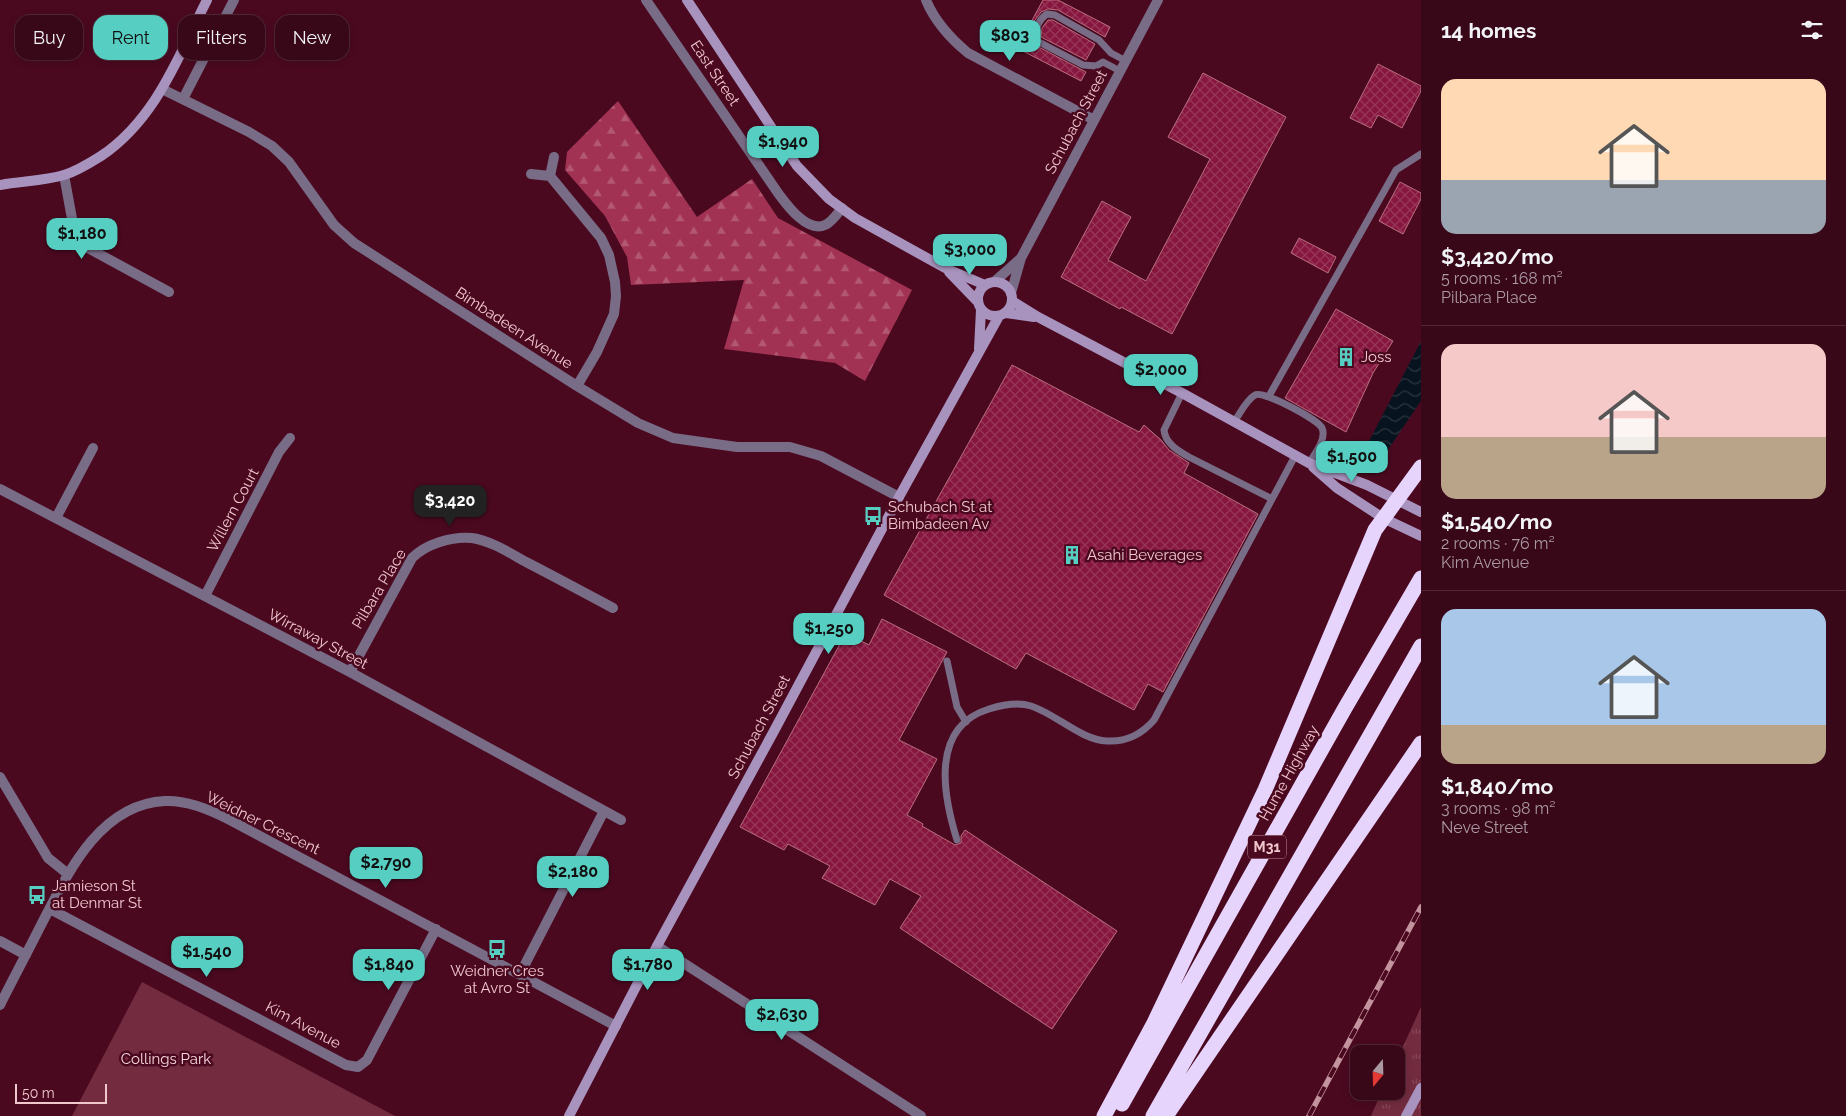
<!DOCTYPE html>
<meta charset="utf-8">
<style>
:root{--surface:#380718;--page:#3f1021;--text:#f1f3f6;--muted:#ab99a2;--line:#522837;--accent:#57cec2}
body{margin:0;font-family:Raleway,sans-serif;background:var(--page);color:var(--text);height:100vh;display:flex;flex-direction:column;font-size:19px;white-space:nowrap}
*{box-sizing:border-box;margin:0}
p{font-size:16px;color:var(--muted)}
.icon{flex:none;width:28px;height:28px;fill:none;stroke:currentColor;stroke-width:2;stroke-linecap:round;stroke-linejoin:round}
.map{position:relative;flex:1;overflow:hidden}
.panel{display:flex;flex-direction:column;background:var(--surface);width:425px}
.panel>*{flex:none}
.top-card{position:absolute;left:15px;top:15px;width:475px;height:45px;display:flex;gap:10px}
.needle{width:32px;rotate:199deg}
.tools{position:absolute;left:1350px;top:1045px;display:grid;gap:10px}
.tools a{display:grid;place-items:center;width:55px;height:55px;border-radius:10px;background:var(--surface);box-shadow:0 2px 8px #0003,0 0 0 1px var(--line);font-size:25px}
.scale{position:absolute;left:15px;bottom:12px;width:92px;box-sizing:border-box;padding-left:5px;border:2px solid #f1c7ce;border-top:0;font-size:14px;line-height:18px;white-space:nowrap;color:#f1c7ce;-webkit-text-stroke:4px #4b0920;paint-order:stroke}
.price{position:absolute;translate:-50% -42px;padding:0 11px;border-radius:10px;background:var(--accent);color:#111;font-size:16px;line-height:32px;filter:drop-shadow(0 1px 2px #0008)}
.price::after{content:'';position:absolute;left:50%;top:30px;width:15px;height:11px;margin-left:-8px;background:inherit;clip-path:polygon(0 0,100% 0,50% 100%)}
.price.selected{background:#222;color:#fff}
ul{padding:0;list-style:none}
li{display:grid;align-content:center;gap:10px;height:265px;padding:0 20px}
li+li{border-top:1px solid var(--line)}
li span{display:grid;place-items:center;height:155px;border-radius:15px;color:#555}
li>.icon{margin-inline-start:auto}
span .icon{width:90px;height:90px;fill:#fffc;stroke-width:1}
li b{font-size:21px}
h2{display:flex;justify-content:space-between;align-items:center;height:60px;padding:0 20px;font-size:21px}
.chip{padding:0 18px;border-radius:15px;background:var(--surface);box-shadow:0 2px 8px #0003,0 0 0 1px var(--line);font-size:18px;line-height:45px}
.chip.selected{background:var(--accent);color:#111}
main{display:flex;flex:1;min-height:0}
.map>svg:first-child{display:block}
.grass{fill:url(#grass-tufts)}
.forest{fill:url(#forest-firs)}
.green{fill:#732c3f}
.water{fill:url(#water-waves)}
.building{fill:url(#building-cross-hatch);stroke:#b96e7e}
.lines{fill:none;stroke-linecap:round;stroke-linejoin:round}
.lane{stroke:#796c87;stroke-width:7}
.street{stroke:#796c87;stroke-width:10}
.secondary{stroke:#a893be;stroke-width:10}
.highway{stroke:#e6d4fc;stroke-width:15}
.rail-casing{stroke:#c3939e;stroke-width:5.5}
.rail{stroke:#4b0920;stroke-width:4;stroke-dasharray:11;stroke-linecap:butt}
.labels{text-anchor:middle;stroke-width:5;stroke-linejoin:round;paint-order:stroke}
.shield{fill:#4b0920;stroke:#bf8e9a;stroke-width:1}
.shield-label{font-size:14px;font-weight:bold;fill:#f1c7ce}
.street-label{font-size:15px;fill:#f1c7ce;stroke:#4b0920}
.poi-label{font-size:15px;fill:#f1c7ce;stroke:#4b0920;text-anchor:start}
.park-label{font-size:15px;fill:#f7d7dd;stroke:#4b0920}
</style>
<main>
<div class="map">
<svg width="1421" height="1116" viewBox="0 0 1421 1116">
<defs>
<pattern id="grass-tufts" width="24" height="20" patternUnits="userSpaceOnUse" patternTransform="scale(1.25)"><rect width="24" height="20" fill="#732c3f"/><path d="M3 7l-1-3M5 7V3M7 7l1-3M15 17l-1-3M17 17v-4M19 17l1-3" fill="none" stroke="#87495a"/></pattern>
<pattern id="forest-firs" width="22" height="20" patternUnits="userSpaceOnUse" patternTransform="scale(1.25)"><rect width="22" height="20" fill="#a13253"/><path d="M5 1l3.5 6h-7zM16 11l3.5 6h-7z" fill="#b35872"/></pattern>
<pattern id="water-waves" width="16" height="10" patternUnits="userSpaceOnUse" patternTransform="scale(1.25)"><rect width="16" height="10" fill="#07141f"/><path d="M0 5q4-4 8 0t8 0" fill="none" stroke="#2c353e"/></pattern>
<pattern id="building-cross-hatch" width="8" height="8" patternUnits="userSpaceOnUse" patternTransform="scale(1.25)"><rect width="8" height="8" fill="#86163e"/><path d="M0 0l8 8M0 8l8-8" fill="none" stroke="#983659"/></pattern>
</defs>
<rect width="100%" height="100%" fill="#4b0920"/>
<path class="grass" d="M1421 1007V1116H1371L1382 1091H1396V1062Z"/>
<path class="forest" d="M618 101 697 217 752 179 778 218 912 290 865 381 835 363 724 349 744 280 631 285 627 257 605 216 565 170 567 152Z"/>
<path class="green" d="M142 982 395 1116H72Z"/>
<path class="water" d="M1421 341V401L1377 466 1369 467 1362 459 1367 445Z"/>
<path class="building" d="M1043 0H1058L1110 27 1105 37 1058 10 1048 9 1041 12 1035 20 1030 33 1033 44 1086 72 1081 81 1017 48Z
M1048 20H1053L1095 44 1086 60 1041 37 1042 28Z
M1378 64 1421 86V91L1402 128 1378 115 1371 128 1350 118Z
M1203 73 1286 117 1172 334 1121 307 1120 309 1061 277 1102 201 1131 217 1108 260 1146 281 1210 159 1168 137Z
M1400 182 1421 193V199L1403 234 1379 221Z
M1299 238 1336 257 1328 273 1291 253Z
M1336 309 1393 341 1373 373 1346 432 1285 398Z
M1012 365 1139 432 1144 425 1161 440 1169 450 1189 463 1184 473 1258 514 1163 692 1148 684 1134 710 1026 653 1016 669 884 595Z
M882 619 947 652 899 740 937 759 907 815 923 824 922 826 955 845 961 843V836L965 830 1117 931 1052 1029 900 928 921 896 890 879 875 905 822 878 830 866 788 844 784 850 740 827 846 633 869 645Z"/>
<g class="lines">
<path class="lane" d="M1120 71 1103 62 1096 66 1083 65 1037 41C1033 32 1039 19 1047 14L1055 15 1099 40 1111 53 1126 61
M1182 393 1164 430C1165 443 1178 451 1189 457L1272 499
M1269 396 1396 170 1421 154
M1234 422C1240 414 1246 400 1255 395 1263 390 1319 420 1322 428 1327 439 1314 455 1309 463
M947 661 957 707 966 722
M957 840C943 795 930 727 989 709 1002 705 1018 702 1031 706 1056 714 1081 740 1107 741 1126 742 1142 734 1154 720L1295 456"/>
<path class="street" d="M646 0 778 193C787 205 807 233 825 225 832 222 837 214 842 208
M926 0C935 22 950 38 968 53L1094 120
M162 89 249 132 272 146 289 162 334 225 354 243 577 386 638 423 673 438 737 447H790L821 456 899 497
M183 99 234 0
M531 174 550 176 601 238 609 255 615 282 616 296 614 314 597 352 577 386
M64 175 75 235 88 248 169 292
M550 176 554 157
M994 282 1020 259
M1011 293 1021 258 1158 0
M0 489 350 672 621 820
M56 518 93 448
M205 596 279 452 290 438
M350 672 412 558C426 544 452 536 472 538 492 541 511 554 528 563 557 578 585 593 613 608
M0 777 48 858 68 874
M50 909 346 1065 358 1067 367 1060 436 929
M0 941 26 955
M657 946 921 1116
M520 974 604 811
M0 1005C13 979 27 953 40 927 66 877 98 804 165 801 188 800 211 810 230 820L616 1026"/>
<path class="secondary" d="M687 0 797 166 829 199 855 218 945 268 985 285
M0 185C21 181 44 181 64 175 77 171 90 163 101 156 156 119 178 57 207 0
M949 272 977 301
M978 299a17 17 0 1 1 34 0a17 17 0 1 1-34 0Z
M1012 301 1038 317 1182 393 1309 463 1367 485 1421 512
M1006 313 1034 317
M979 349 981 310
M1313 467 1337 488 1383 518 1421 536
M569 1116 657 946 774 731 899 497 999 316
M1406 1116 1421 1088"/>
<path class="highway" d="M1122 1104 1345 708 1421 578
M1104 1116 1154 1023 1265 790 1375 530 1421 467
M1153 1116 1421 646
M1166 1116 1421 743"/>
<g class="rail-casing">
<path id="rail" d="M1309 1116 1421 907"/>
</g>
<use href="#rail" class="rail"/>
</g>
<defs>
<g id="building-bare" transform="scale(1.5)"><path d="M-4-6H4V6H1V3H-1V6H-4ZM-2.5-4.3h1.7v1.8h-1.7ZM.8-4.3h1.7v1.8H.8ZM-2.5-1h1.7V.8h-1.7ZM.8-1h1.7V.8H.8Z" fill="#57cec2" stroke="#4b0920" stroke-width="2.5" paint-order="stroke"/></g>
<g id="bus-bare" transform="scale(1.5)"><path d="M-5-6H5V4H4V6H2V4H-2V6H-4V4H-5ZM-3.5-4V0h7V-4ZM-3.5 1.2v1.5H-2V1.2ZM2 1.2v1.5H3.5V1.2Z" fill="#57cec2" stroke="#4b0920" stroke-width="2.5" paint-order="stroke"/></g>
</defs>
<g fill-rule="evenodd">
<use href="#building-bare" x="1346" y="357"/>
<use href="#bus-bare" x="873" y="516"/>
<use href="#building-bare" x="1072" y="555"/>
<use href="#bus-bare" x="37" y="895"/>
<use href="#bus-bare" x="497" y="949"/>
</g>
<g class="labels">
<rect class="shield" x="1248" y="835.5" width="38" height="23" rx="4"/>
<g class="shield-label">
<text x="1267" y="852">M31</text>
</g>
<g class="street-label">
<text transform="translate(715 73) rotate(56)" y="5">East Street</text>
<text transform="translate(1076 122) rotate(-62)" y="5">Schubach Street</text>
<text transform="translate(514 328) rotate(33)" y="5">Bimbadeen Avenue</text>
<text transform="translate(233 510) rotate(-62)" y="5">Willern Court</text>
<text transform="translate(379 589) rotate(-59)" y="5">Pilbara Place</text>
<text transform="translate(318 639) rotate(28)" y="5">Wirraway Street</text>
<text transform="translate(759 727) rotate(-62)" y="5">Schubach Street</text>
<text transform="translate(1289 773) rotate(-61)" y="5">Hume Highway</text>
<text transform="translate(263 823) rotate(26)" y="5">Weidner Crescent</text>
<text transform="translate(303 1025) rotate(28)" y="5">Kim Avenue</text>
</g>
<g class="poi-label">
<text x="1361" y="362">Joss</text>
<text x="888" y="512">Schubach St at<tspan x="888" dy="17">Bimbadeen Av</tspan></text>
<text x="1087" y="560">Asahi Beverages</text>
<text x="52" y="891">Jamieson St<tspan x="52" dy="17">at Denmar St</tspan></text>
<text x="497" y="976" text-anchor="middle">Weidner Cres<tspan x="497" dy="17">at Avro St</tspan></text>
</g>
<g class="park-label">
<text x="166" y="1064">Collings Park</text>
</g>
</g>
</svg>
<div class="tools">
<a><svg class="needle" viewBox="-14 -14 28 28"><path d="M0-13l5 13h-10z" fill="#e53935"/><path d="M0 13l5-13h-10z" fill="#ab99a2"/></svg></a>
</div>
<div class="scale">50 m</div>
<b class="price" style="left:1010px;top:62px">$803</b>
<b class="price" style="left:783px;top:168px">$1,940</b>
<b class="price" style="left:82px;top:260px">$1,180</b>
<b class="price" style="left:970px;top:276px">$3,000</b>
<b class="price" style="left:1161px;top:396px">$2,000</b>
<b class="price" style="left:1352px;top:483px">$1,500</b>
<b class="price selected" style="left:450px;top:527px">$3,420</b>
<b class="price" style="left:829px;top:655px">$1,250</b>
<b class="price" style="left:386px;top:889px">$2,790</b>
<b class="price" style="left:573px;top:898px">$2,180</b>
<b class="price" style="left:207px;top:978px">$1,540</b>
<b class="price" style="left:389px;top:991px">$1,840</b>
<b class="price" style="left:648px;top:991px">$1,780</b>
<b class="price" style="left:782px;top:1041px">$2,630</b>
<div class="top-card">
<a class="chip">Buy</a>
<a class="chip selected">Rent</a>
<a class="chip">Filters</a>
<a class="chip">New</a>
</div>
</div>
<section class="panel">
<h2>14 homes<svg class="icon" aria-label="filters" viewBox="0 0 24 24"><path d="M4 7h16M4 17h16"/><circle cx="9" cy="7" r="2"/><circle cx="15" cy="17" r="2"/></svg></h2>
<ul>
<li><span style="background:linear-gradient(#ffd9b3 65%,#9aa5b1 0)"><svg class="icon" aria-label="home" viewBox="0 0 24 24"><path d="M3 11l9-7 9 7M6 9v11h12V9"/></svg></span><div><b>$3,420/mo</b><p>5 rooms · 168 m²</p><p>Pilbara Place</p></div></li>
<li><span style="background:linear-gradient(#f6c9c9 60%,#b9a48a 0)"><svg class="icon" aria-label="home" viewBox="0 0 24 24"><path d="M3 11l9-7 9 7M6 9v11h12V9"/></svg></span><div><b>$1,540/mo</b><p>2 rooms · 76 m²</p><p>Kim Avenue</p></div></li>
<li><span style="background:linear-gradient(#a9c7e8 75%,#b9a48a 0)"><svg class="icon" aria-label="home" viewBox="0 0 24 24"><path d="M3 11l9-7 9 7M6 9v11h12V9"/></svg></span><div><b>$1,840/mo</b><p>3 rooms · 98 m²</p><p>Neve Street</p></div></li>
</ul>
</section>
</main>
